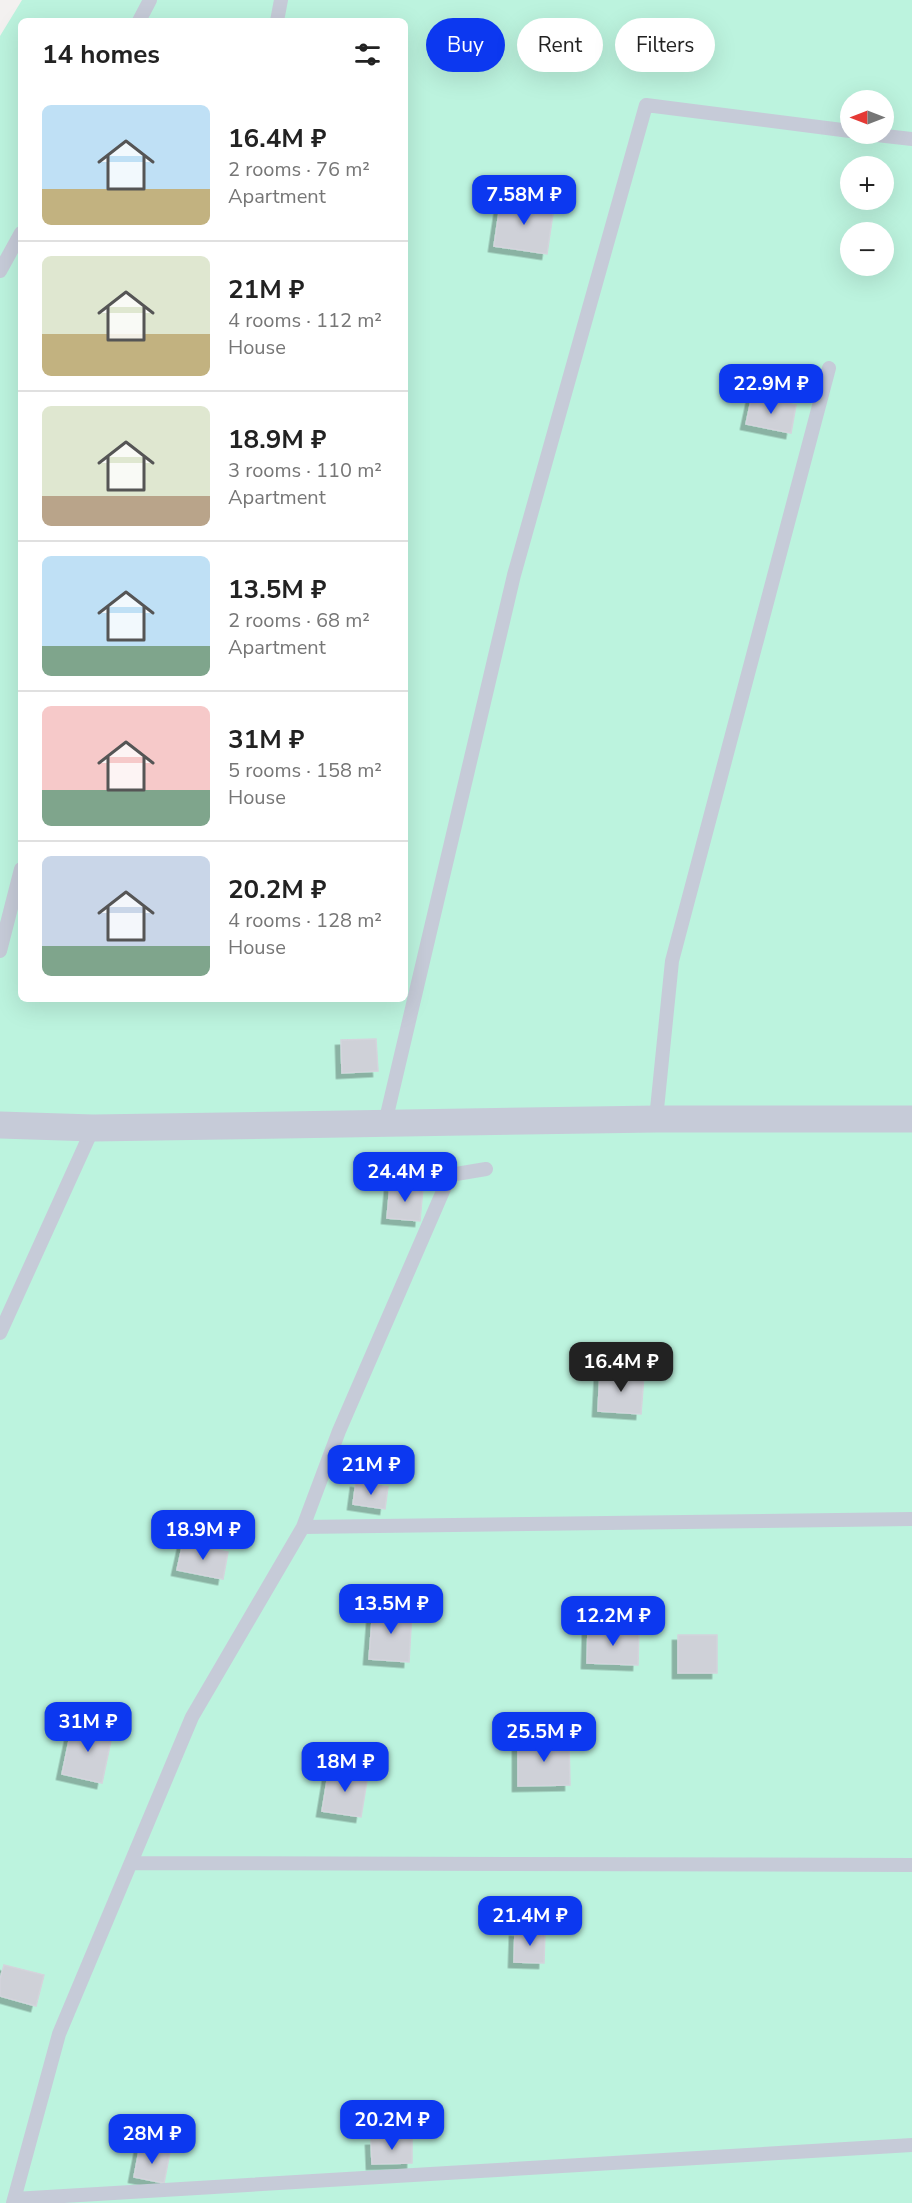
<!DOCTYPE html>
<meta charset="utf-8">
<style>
:root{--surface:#fff;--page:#f2f2f2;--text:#222;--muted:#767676;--line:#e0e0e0;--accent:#0c38f0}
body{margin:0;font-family:"Nunito Sans",sans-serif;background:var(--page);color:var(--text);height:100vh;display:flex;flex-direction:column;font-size:22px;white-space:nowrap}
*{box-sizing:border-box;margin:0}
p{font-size:20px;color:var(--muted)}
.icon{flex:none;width:33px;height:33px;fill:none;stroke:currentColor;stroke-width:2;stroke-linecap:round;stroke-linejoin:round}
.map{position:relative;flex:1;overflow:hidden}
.panel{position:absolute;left:18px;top:18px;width:390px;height:984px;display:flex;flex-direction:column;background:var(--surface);border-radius:9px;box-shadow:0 6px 24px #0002}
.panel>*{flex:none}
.guide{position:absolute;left:426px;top:18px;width:396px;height:54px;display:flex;gap:12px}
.needle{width:39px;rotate:270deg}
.buttons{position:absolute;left:840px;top:90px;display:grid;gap:12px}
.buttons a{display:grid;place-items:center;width:54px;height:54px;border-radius:50%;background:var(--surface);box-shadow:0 6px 24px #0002;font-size:30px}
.price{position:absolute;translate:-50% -51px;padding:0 14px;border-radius:12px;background:var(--accent);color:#fff;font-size:20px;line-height:39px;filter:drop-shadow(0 2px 3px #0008)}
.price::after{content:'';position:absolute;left:50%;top:36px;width:18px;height:14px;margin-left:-9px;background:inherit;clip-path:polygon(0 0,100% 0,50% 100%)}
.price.on{background:#222;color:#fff}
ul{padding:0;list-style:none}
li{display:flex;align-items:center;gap:18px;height:150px;padding:0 24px}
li+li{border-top:2px solid var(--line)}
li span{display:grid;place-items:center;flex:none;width:168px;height:120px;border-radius:9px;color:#555}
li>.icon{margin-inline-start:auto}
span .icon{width:72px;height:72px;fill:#fffc;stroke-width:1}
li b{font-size:26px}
h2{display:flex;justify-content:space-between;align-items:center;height:72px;padding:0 24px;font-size:26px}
.chip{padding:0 21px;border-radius:27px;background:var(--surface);box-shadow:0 6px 24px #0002;font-size:21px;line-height:54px}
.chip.on{background:var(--accent);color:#fff}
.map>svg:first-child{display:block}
.green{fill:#bcf3de;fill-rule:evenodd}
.building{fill:#cfd1d8;stroke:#d4d4dc;stroke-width:1.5;filter:url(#shadow)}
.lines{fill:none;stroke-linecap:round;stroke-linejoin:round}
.service{stroke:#c6cbd8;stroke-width:14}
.minor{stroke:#c6cbd8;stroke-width:27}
</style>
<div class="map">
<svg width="912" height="2203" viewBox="0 0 912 2203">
<defs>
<filter id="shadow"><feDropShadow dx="-5.5" dy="5.5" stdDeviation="0" flood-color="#0004"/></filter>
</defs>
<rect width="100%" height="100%" fill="#f3f1f0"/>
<path class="green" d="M22 0H912V2203H0V36ZM21 21H405V999H21ZM850 100H884V134H850ZM850 166H884V200H850ZM850 232H884V266H850Z"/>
<path class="building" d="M501 199 554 207 547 254 494 246Z
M752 396 796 405 791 433 746 424Z
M376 1039 378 1071 342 1073 341 1040Z
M390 1186 423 1188 420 1221 387 1218Z
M600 1372 644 1375 641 1414 598 1411Z
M356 1482 388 1487 385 1509 353 1504Z
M183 1543 228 1552 223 1579 177 1570Z
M373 1608 412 1611 409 1662 369 1659Z
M588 1629 639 1630 638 1665 587 1663Z
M678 1635H717V1673H678Z
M73 1722 113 1731 102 1783 62 1774Z
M569 1739 570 1785 518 1786V1740Z
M329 1769 368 1775 361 1817 322 1811Z
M515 1931 545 1932 544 1963 514 1962Z
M4 1965 44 1975 36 2006 0 1996V1979Z
M412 2139V2163L372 2164 371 2140Z
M140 2146 170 2152 164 2183 134 2177Z"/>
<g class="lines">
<path class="service" d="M139 21 150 0
M277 21 281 0
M868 134 912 139
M0 271 21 233
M0 951 21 869
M656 1119 672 961 829 368
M385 1123 514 575 646 105 850 131
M0 1333 93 1128
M303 1527 912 1519
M131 1863 912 1865
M14 2199 912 2145
M13 2203 59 2034 192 1717 303 1527 339 1431 450 1175 486 1169"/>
<path class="minor" d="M0 1125 93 1128 656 1119H912"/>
</g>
</svg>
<div class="buttons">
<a><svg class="needle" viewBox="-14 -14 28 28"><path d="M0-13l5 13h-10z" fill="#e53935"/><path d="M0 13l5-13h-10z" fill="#767676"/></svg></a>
<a>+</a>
<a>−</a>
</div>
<b class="price" style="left:524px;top:226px">7.58M ₽</b>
<b class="price" style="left:771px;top:415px">22.9M ₽</b>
<b class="price" style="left:405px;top:1203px">24.4M ₽</b>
<b class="price on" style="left:621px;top:1393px">16.4M ₽</b>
<b class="price" style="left:371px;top:1496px">21M ₽</b>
<b class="price" style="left:203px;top:1561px">18.9M ₽</b>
<b class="price" style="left:391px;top:1635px">13.5M ₽</b>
<b class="price" style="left:613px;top:1647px">12.2M ₽</b>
<b class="price" style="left:88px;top:1753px">31M ₽</b>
<b class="price" style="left:544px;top:1763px">25.5M ₽</b>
<b class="price" style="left:345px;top:1793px">18M ₽</b>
<b class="price" style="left:530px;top:1947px">21.4M ₽</b>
<b class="price" style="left:392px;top:2151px">20.2M ₽</b>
<b class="price" style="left:152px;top:2165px">28M ₽</b>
<div class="guide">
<a class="chip on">Buy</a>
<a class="chip">Rent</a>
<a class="chip">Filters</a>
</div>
<section class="panel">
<h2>14 homes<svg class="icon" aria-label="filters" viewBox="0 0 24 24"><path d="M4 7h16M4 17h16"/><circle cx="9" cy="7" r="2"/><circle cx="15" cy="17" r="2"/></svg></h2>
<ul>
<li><span style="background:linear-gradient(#bfe0f5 70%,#c2b280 0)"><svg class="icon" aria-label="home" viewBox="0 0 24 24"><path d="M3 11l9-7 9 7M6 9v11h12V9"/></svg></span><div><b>16.4M ₽</b><p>2 rooms · 76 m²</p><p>Apartment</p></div></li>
<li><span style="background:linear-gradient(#dfe7d0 65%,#c2b280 0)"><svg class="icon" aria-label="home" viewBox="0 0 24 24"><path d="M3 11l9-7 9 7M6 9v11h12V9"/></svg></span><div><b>21M ₽</b><p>4 rooms · 112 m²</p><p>House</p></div></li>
<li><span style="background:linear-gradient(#dfe7d0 75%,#b9a48a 0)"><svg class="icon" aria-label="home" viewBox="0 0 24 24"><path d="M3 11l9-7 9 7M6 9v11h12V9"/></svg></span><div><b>18.9M ₽</b><p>3 rooms · 110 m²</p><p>Apartment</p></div></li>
<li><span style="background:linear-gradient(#bfe0f5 75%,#7fa58c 0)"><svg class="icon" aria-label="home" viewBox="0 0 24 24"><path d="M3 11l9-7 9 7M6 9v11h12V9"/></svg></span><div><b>13.5M ₽</b><p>2 rooms · 68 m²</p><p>Apartment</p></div></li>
<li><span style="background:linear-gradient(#f6c9c9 70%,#7fa58c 0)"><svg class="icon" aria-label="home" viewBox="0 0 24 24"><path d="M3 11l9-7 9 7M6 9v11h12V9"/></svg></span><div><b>31M ₽</b><p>5 rooms · 158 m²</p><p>House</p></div></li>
<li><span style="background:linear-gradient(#c9d6e8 75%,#7fa58c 0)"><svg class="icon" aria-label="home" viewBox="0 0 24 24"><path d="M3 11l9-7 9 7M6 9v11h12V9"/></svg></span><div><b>20.2M ₽</b><p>4 rooms · 128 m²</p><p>House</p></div></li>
</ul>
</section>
</div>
